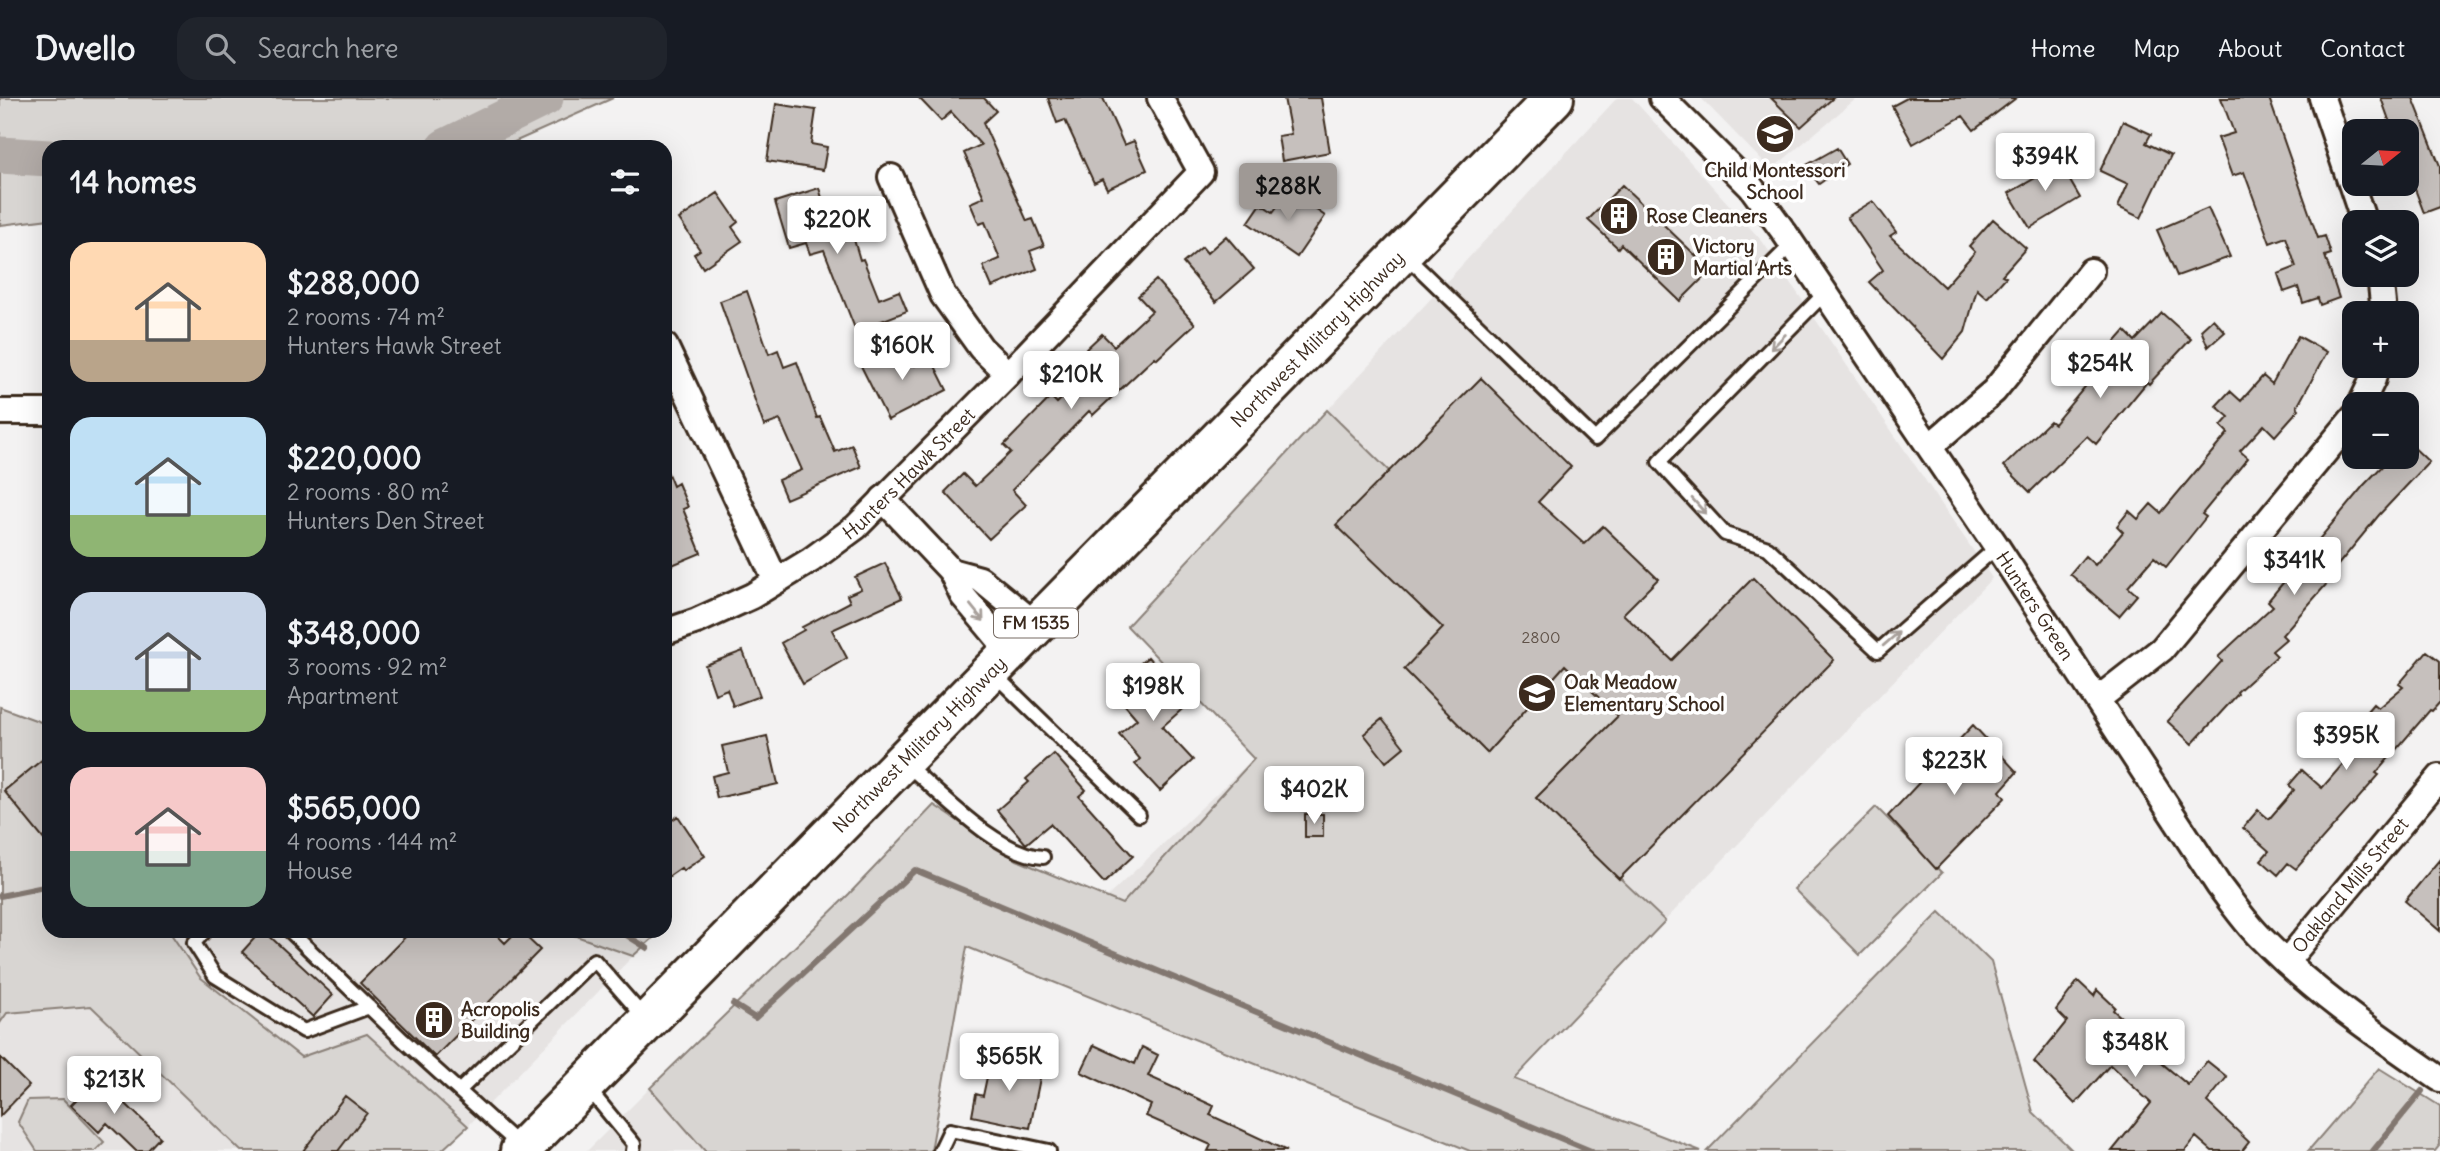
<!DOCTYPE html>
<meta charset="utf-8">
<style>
:root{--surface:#171b24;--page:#20242c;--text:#f1f3f6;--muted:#9ea1a6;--line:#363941;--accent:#9f9995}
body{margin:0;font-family:Delius,sans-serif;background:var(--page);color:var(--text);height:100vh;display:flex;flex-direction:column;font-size:26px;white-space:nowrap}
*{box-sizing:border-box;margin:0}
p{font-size:23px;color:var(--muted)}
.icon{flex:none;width:38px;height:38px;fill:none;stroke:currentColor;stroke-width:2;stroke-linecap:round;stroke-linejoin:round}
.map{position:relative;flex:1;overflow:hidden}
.sheet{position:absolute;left:42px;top:42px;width:630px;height:798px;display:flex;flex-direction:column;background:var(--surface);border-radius:21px;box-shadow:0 7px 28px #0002}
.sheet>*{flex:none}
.needle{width:46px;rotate:72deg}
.controls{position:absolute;left:2342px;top:21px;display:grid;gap:14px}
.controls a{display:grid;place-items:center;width:77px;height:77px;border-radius:14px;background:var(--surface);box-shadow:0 7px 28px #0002;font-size:35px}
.price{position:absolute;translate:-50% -60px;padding:0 16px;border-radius:7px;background:#fff;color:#222;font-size:23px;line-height:46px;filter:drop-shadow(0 2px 4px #0008)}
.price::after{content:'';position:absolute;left:50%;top:42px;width:21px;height:16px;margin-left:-10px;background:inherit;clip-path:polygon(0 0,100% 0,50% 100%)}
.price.active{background:var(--accent);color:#111}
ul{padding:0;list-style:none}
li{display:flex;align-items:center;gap:21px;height:175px;padding:0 28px}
li span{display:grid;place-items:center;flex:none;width:196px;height:140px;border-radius:21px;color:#555}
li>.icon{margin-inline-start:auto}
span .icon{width:84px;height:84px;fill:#fffc;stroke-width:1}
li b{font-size:30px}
h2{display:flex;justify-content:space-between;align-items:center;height:84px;padding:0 28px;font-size:30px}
header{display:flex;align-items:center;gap:42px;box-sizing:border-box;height:98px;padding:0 35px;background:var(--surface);border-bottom:2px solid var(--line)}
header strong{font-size:33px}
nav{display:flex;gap:38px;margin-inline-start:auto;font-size:24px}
.search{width:490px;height:63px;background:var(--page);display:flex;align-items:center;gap:18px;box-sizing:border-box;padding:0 24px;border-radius:21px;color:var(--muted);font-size:26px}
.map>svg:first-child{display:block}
.built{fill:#e6e3e2}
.green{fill:#d8d5d2;stroke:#8a8078;stroke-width:2}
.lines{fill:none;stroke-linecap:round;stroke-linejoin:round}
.stream{stroke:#827770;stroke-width:6}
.river{stroke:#b2aba7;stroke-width:37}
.building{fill:#c6c0bd;stroke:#3b2a1e;stroke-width:2}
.service-casing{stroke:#3b2a1e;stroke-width:18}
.minor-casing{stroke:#3b2a1e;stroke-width:30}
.primary-casing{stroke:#3b2a1e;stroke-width:44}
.service{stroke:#fff;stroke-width:12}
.minor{stroke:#fff;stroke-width:24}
.primary{stroke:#fff;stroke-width:38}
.oneway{stroke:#a79f9a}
.labels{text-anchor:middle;stroke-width:7;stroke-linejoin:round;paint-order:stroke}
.number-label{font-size:16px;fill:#5e5046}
.shield{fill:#fff;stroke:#766a62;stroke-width:2}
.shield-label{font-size:18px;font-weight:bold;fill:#3b2a1e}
.poi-label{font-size:19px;font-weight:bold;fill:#3b2a1e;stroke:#fff;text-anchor:start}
.street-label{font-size:19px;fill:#3b2a1e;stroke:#fff}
</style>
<header>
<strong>Dwello</strong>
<div class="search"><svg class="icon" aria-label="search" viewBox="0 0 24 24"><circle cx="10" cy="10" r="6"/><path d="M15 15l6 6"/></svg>Search here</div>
<nav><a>Home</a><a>Map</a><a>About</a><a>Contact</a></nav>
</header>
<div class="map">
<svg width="2440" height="1053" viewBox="0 0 2440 1053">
<rect width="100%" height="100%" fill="#f3f2f2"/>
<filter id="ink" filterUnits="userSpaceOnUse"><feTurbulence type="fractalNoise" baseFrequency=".0143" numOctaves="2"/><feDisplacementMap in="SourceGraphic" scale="14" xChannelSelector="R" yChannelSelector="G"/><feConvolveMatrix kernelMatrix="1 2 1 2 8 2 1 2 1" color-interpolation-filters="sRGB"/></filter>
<g filter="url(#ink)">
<path class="built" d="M1617 0H1632L1762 143 1992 480 1514 981 1107 799 1253 661 1127 528Z
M1701 0H1857L1771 72Z
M169 833H562L633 858 468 1028 367 936 301 959 200 879Z
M91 908 241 1053H0V925L7 915Z
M650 990 705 1053H587Z"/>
<path class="green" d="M0 0H613L503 49H49V121L0 127Z
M1327 312 1389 373 1479 493 1405 571 1487 655 1565 567 1618 618 1536 700 1665 823 1514 981 1701 1053H1470L967 849 931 1053H705L650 990 849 796 934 707 1017 762 1122 806 1254 661 1127 528Z
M0 609 49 627V833H169L200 879 301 959 367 936 468 1028 441 1053H241L91 908 7 915 0 925Z
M1876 709 1942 775 1860 857 1794 791Z
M1940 814 1991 864 2033 1014 2073 1053H1707Z
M562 833H661L633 858Z
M2379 970 2440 1008V1047L2435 1053H2308Z
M63 1001 104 1044 95 1053H37L18 1024 28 1002Z"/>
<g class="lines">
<path class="stream" d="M0 798 49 788
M620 833 647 850
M733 906 755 920 915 772 1591 1053
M2373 1053 2422 993"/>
<path class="river" d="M445 49 545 0
M0 57 49 60"/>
</g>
<path class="building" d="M919 0H984L996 13 983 25 1027 123 1033 121 1044 148 1030 153 1037 171 992 189 983 168 1000 161 985 124 979 126 970 105 984 99 964 55 981 47 951 14 941 23Z
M1048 0H1103L1124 47 1134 43 1147 72 1107 91 1102 81 1094 85 1065 22 1057 25Z
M1284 0H1321L1330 54 1282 63 1278 38 1291 36Z
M1771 0H1833L1801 29Z
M1907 0H2016L1974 32 1963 18 1913 46 1892 8Z
M2221 0H2269L2318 140 2325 138 2331 156 2325 158 2339 200 2320 207 2318 200 2303 205 2298 189 2284 194 2278 176 2296 169 2286 139 2270 145 2244 74 2232 78 2218 40 2234 35Z
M2381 0H2413L2440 68V109L2424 115 2406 67V33H2393Z
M776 6 816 12 811 46 827 49 823 72 767 63Z
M2123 23 2151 36 2146 45 2171 57 2141 120 2118 109 2128 86 2100 73Z
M1837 50 1847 66 1819 86 1805 68Z
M2055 57 2080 100 2030 130 2009 95 2035 80 2031 72Z
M1622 87 1711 172 1680 203 1621 146 1618 150 1588 122Z
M819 90 827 116 845 111 860 162 863 161 879 201 899 193 907 213 856 233 824 152 810 156 806 145 789 150 775 104Z
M1289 93 1325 118 1297 159 1248 125 1261 106 1273 114Z
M718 95 738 124 732 129 742 143 703 170 694 156 700 152 679 121Z
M1873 103 1896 134 1890 138 1944 189 1975 154 1969 148 1993 121 2026 150 2002 177 2006 179 1987 200 1977 191 1965 234 1943 261 1869 184 1883 172 1847 119Z
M2208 110 2230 159 2177 178 2157 132Z
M1226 138 1254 171 1216 204 1183 165 1202 149 1207 155Z
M1156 182 1195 226 1157 261 1155 259 1093 317 1089 313 1012 392 1026 407 989 441 945 394 963 376 975 388 1011 354 1004 347 1051 299 1057 305 1099 265 1086 251 1102 236 1114 248 1152 213 1138 198Z
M747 193 769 256 778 252 784 269 797 264 817 320 820 319 835 354 852 347 861 369 786 401 778 382 802 372 780 322 764 328 720 203Z
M2162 215 2191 241 2149 286 2147 284 2096 346 2087 338 2030 394 2004 368 2050 323 2054 326 2114 254 2110 250 2125 233 2135 243Z
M2213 221 2225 234 2208 249 2201 232Z
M2298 238 2327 254 2297 309 2299 311 2275 338 2264 327 2240 353 2248 360 2202 416 2206 419 2166 469 2154 459 2128 489 2137 497 2119 518 2070 476 2085 458 2095 467 2123 434 2117 428 2129 413 2138 421 2151 406 2161 415 2228 335 2221 328 2229 319 2216 308 2230 293 2241 303 2263 278 2272 286Z
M903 247 914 268 931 260 947 292 888 322 861 268Z
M1481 280 1571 369 1538 404 1584 446 1603 428 1658 481 1623 516 1672 562 1753 480 1834 562 1619 781 1536 700 1618 618 1565 567 1487 655 1404 571 1443 530 1336 427Z
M2406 342 2429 364 2379 417 2328 479 2331 481 2282 537 2286 541 2272 553 2277 558 2237 594 2238 596 2192 646 2167 623 2222 563 2218 559 2273 508 2268 503 2364 387 2391 359H2406Z
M665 368 673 388 678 385 688 409 683 411 701 455 665 470Z
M885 465 902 500 832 532 847 560 803 586 781 545 804 532 802 529 850 504 847 497 861 491 855 479Z
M743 553 760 598 733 608 727 591 715 596 705 567Z
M2427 553 2440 563V604L2432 613 2430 612 2376 675 2379 677 2296 771 2288 765 2278 777 2261 762 2269 753 2243 730 2258 712 2269 721 2294 692 2289 687 2302 672 2322 690 2362 644 2350 633 2373 606 2378 610 2403 589 2399 586Z
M1148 559 1188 606 1162 629 1193 662 1160 693 1135 666 1140 661 1119 636 1137 621 1113 593 1124 583 1122 581Z
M1382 621 1404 649 1386 664 1364 636Z
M1973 627 2017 674 2000 693 2005 700 1936 771 1888 718Z
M767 638 778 686 717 700 712 678 728 674 722 648Z
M49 656V748L4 693Z
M1054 656 1086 692 1079 698 1133 758 1104 785 1050 726 1026 746 997 712 1029 684 1026 681Z
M1305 716H1323V739H1305Z
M678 718 705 758 683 773 681 770 665 781V727Z
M2440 761V833L2405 803Z
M261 833H264L333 897 313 919 242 854Z
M411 833H493L505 845 517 833H520L540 852 435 959 360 885Z
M2078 883 2094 898 2097 892 2115 909 2113 912 2131 928 2126 935 2188 987 2207 963 2227 979 2207 1004 2249 1044 2242 1053H2212L2196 1039 2185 1053H2112L2151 1005 2110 967 2075 1006 2034 964 2067 923 2056 912Z
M1094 947 1135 966 1142 949 1158 957 1148 978 1214 1008 1210 1017 1287 1053H1208L1211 1047 1146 1018 1151 1007 1081 974Z
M0 959 29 988 0 1018Z
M991 960 1042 970 1030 1030 972 1018 976 996 983 998Z
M98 979 160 1039 147 1053H136L107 1025 99 1034 71 1007Z
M345 998 367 1015 338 1053H303Z"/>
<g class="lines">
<g class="service-casing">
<path id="service" d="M1405 157 1595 341 1792 146
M1825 195 1659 364 1725 436 1768 450 1878 553 1997 449
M993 575 1139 717
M906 666C940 695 998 757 1043 759
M205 833 194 845 215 878 304 933 369 909
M290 833 403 942 520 1048
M588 990 634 1046 633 1053
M460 992 594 862 644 919
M940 1053 950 1032 1049 1053"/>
</g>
<g class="minor-casing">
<g id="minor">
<path id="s1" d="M1662 0 1751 89 1784 134 1997 449 2219 788C2233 806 2246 826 2263 842 2317 897 2377 937 2440 981"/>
<path d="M2322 0 2364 124"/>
<path d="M891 79 943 197 981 250 1008 276"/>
<path d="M2380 177 2384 215"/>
<path d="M665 248 776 483"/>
<path d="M2361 306 2373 281 2376 268"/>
<path d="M0 314H49"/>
<path d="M1930 348 1994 293 2091 173"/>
<path d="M883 401 951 473 963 498 1009 553"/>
<path d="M951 473 980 481 1035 526"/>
<path id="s2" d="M665 534 697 523 752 498 811 462 856 429 1008 276 1201 74 1160 0"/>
<path d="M2098 601 2162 551 2354 319"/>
<path id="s3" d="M2286 864 2440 679"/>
</g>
</g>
<g class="primary-casing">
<g id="primary">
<path id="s4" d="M520 1053 1554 0"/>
</g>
</g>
<use href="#service" class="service"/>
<use href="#minor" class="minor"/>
<use href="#primary" class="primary"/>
</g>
<defs><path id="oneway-shaft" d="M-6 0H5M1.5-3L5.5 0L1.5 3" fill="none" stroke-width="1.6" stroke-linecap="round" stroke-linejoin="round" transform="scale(1.75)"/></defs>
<g class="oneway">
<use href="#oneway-shaft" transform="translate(1778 244) rotate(134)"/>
<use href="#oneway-shaft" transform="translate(1699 408) rotate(48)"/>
<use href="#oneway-shaft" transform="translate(977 515) rotate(51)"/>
<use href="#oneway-shaft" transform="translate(1891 541) rotate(-41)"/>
</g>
</g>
<defs>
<g id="school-disc" transform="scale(2.0125)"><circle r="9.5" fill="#3b2a1e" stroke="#fff"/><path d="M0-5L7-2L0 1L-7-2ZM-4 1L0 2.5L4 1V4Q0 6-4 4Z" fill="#fff"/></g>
<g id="building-disc" transform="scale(2.0125)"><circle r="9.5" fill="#3b2a1e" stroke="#fff"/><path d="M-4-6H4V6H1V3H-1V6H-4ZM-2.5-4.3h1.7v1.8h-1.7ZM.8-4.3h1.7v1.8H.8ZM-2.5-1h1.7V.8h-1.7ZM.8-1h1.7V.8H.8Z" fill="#fff"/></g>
</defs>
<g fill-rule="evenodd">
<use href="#school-disc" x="1775" y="36"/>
<use href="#building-disc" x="1619" y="118"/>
<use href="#building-disc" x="1666" y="159"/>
<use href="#school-disc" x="1537" y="595"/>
<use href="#building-disc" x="434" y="922"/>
</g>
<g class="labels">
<g class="number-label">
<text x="1541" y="545">2800</text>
</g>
<rect class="shield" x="994" y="510.5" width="84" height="29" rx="5"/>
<g class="shield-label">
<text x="1036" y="531">FM 1535</text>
</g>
<g class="poi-label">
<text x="1775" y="79" text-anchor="middle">Child Montessori<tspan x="1775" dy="22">School</tspan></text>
<text x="1646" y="125">Rose Cleaners</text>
<text x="1693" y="155">Victory<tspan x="1693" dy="22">Martial Arts</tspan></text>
<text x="1564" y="591">Oak Meadow<tspan x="1564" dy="22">Elementary School</tspan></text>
<text x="461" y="918">Acropolis<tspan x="461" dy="22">Building</tspan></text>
</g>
<g class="street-label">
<text dy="7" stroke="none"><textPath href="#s4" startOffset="1138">Northwest Military Highway</textPath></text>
<text dy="7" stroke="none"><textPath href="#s2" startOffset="294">Hunters Hawk Street</textPath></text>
<text dy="7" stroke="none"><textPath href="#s1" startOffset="632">Hunters Green</textPath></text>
<text dy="7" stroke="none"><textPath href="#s4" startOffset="570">Northwest Military Highway</textPath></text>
<text dy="7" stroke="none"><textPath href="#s3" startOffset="100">Oakland Mills Street</textPath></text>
</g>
</g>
</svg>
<div class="controls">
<a><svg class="needle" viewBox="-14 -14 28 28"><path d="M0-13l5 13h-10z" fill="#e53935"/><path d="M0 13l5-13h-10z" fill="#9ea1a6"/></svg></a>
<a><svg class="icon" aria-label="layers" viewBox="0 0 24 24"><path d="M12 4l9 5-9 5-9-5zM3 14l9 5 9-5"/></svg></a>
<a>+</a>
<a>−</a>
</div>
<b class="price" style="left:2045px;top:95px">$394K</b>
<b class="price active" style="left:1288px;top:125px">$288K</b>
<b class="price" style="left:837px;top:158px">$220K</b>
<b class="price" style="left:902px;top:284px">$160K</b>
<b class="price" style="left:2100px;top:302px">$254K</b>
<b class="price" style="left:1071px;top:313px">$210K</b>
<b class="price" style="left:2294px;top:499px">$341K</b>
<b class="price" style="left:1153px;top:625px">$198K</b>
<b class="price" style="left:2346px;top:674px">$395K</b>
<b class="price" style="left:1954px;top:699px">$223K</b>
<b class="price" style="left:1314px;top:728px">$402K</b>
<b class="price" style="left:2135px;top:981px">$348K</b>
<b class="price" style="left:1009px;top:995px">$565K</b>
<b class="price" style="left:114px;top:1018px">$213K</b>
<section class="sheet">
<h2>14 homes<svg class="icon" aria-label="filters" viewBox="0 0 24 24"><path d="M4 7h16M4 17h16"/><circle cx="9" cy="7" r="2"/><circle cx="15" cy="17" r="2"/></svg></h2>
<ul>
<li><span style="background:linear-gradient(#ffd9b3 70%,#b9a48a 0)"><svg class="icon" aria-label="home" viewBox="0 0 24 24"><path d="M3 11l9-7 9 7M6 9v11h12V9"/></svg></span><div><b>$288,000</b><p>2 rooms · 74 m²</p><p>Hunters Hawk Street</p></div></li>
<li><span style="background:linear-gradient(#bfe0f5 70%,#8fb573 0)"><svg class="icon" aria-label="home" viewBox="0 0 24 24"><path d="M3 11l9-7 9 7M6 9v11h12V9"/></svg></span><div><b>$220,000</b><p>2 rooms · 80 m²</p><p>Hunters Den Street</p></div></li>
<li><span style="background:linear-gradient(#c9d6e8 70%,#8fb573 0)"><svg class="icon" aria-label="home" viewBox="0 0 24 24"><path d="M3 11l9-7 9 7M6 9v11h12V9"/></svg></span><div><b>$348,000</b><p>3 rooms · 92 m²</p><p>Apartment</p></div></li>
<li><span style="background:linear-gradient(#f6c9c9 60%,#7fa58c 0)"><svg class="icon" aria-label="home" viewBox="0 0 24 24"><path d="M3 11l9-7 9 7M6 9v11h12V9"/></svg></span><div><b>$565,000</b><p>4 rooms · 144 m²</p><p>House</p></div></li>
</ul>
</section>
</div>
